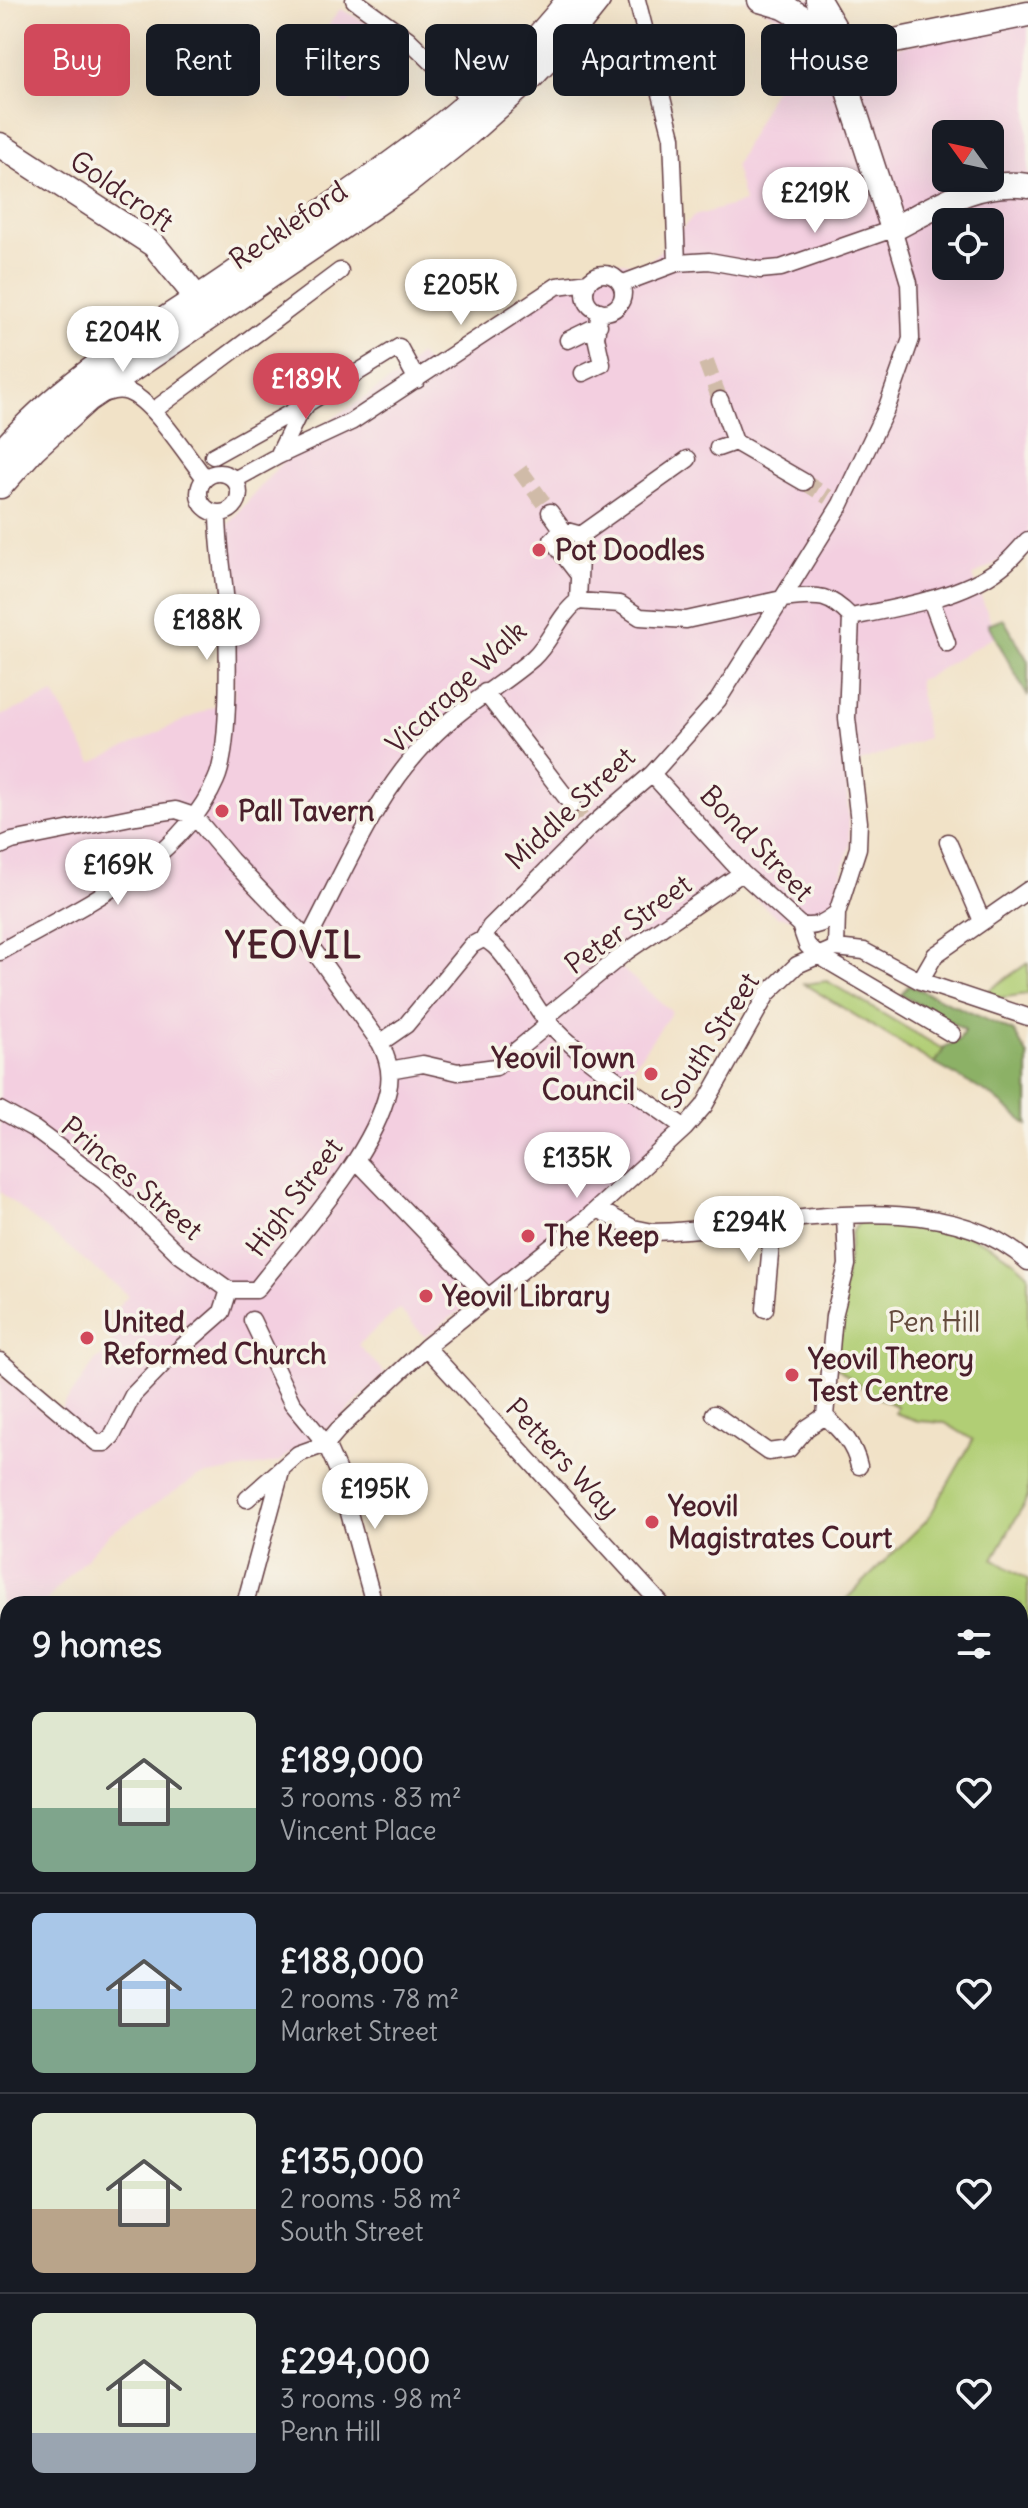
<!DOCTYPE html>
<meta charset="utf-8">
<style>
:root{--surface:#171b24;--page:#242831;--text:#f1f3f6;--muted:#9ea1a6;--line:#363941;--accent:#d1495b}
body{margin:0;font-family:Delius,sans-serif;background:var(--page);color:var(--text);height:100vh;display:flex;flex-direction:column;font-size:30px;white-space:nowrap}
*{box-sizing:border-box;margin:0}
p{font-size:26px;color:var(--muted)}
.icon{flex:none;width:44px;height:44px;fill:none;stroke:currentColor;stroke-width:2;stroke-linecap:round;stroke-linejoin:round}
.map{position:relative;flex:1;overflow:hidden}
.drawer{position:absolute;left:0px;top:1596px;width:1028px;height:912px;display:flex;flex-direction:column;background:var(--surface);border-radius:24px 24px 0 0;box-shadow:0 8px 32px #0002}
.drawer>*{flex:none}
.hud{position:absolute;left:24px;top:24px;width:980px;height:72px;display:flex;gap:16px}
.needle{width:52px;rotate:303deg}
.controls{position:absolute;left:932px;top:120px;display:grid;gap:16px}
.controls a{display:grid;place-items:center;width:72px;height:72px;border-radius:12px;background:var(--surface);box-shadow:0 8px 32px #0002;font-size:40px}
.price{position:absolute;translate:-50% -68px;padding:0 18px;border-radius:28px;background:#fff;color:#222;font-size:26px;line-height:52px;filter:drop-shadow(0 2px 4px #0008)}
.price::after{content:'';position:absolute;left:50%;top:48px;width:24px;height:18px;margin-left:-12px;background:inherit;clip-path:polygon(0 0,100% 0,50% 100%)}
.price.active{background:var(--accent);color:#fff}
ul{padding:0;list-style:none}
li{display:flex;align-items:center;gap:24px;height:200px;padding:0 32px}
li+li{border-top:2px solid var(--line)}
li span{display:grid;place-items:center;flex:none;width:224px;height:160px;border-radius:12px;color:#555}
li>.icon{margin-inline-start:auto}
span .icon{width:96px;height:96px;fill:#fffc;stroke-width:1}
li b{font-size:34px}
h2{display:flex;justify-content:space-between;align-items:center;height:96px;padding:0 32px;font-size:34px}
.pill{padding:0 28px;border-radius:12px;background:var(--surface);box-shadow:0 8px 32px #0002;font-size:28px;line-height:72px}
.pill.active{background:var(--accent);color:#fff}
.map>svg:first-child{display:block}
.built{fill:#f3cfe0;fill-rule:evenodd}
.green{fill:#b1ce74;stroke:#7e7650;stroke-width:2}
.forest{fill:#8cb166;stroke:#6b6848;stroke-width:2}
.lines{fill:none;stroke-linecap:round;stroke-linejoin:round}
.stream{stroke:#77a8e2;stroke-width:5}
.street-tunnel{stroke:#d0bba8;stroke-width:16;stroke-dasharray:16 8;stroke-linecap:butt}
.street-casing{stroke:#633c42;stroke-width:19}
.secondary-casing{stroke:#633c42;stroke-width:27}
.primary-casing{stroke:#633c42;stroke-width:29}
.highway-casing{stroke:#633c42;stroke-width:33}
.street{stroke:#fff;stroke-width:16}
.secondary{stroke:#fff;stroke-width:24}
.primary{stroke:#fff;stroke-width:26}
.highway{stroke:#fff;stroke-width:30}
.poi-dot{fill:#d1495b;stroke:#f7f3e8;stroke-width:3}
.labels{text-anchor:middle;stroke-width:7;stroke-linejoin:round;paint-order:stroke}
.street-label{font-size:28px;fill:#4a1f2b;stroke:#f7f3e8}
.poi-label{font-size:28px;font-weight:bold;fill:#4a1f2b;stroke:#f7f3e8;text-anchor:start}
.park-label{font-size:28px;fill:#644b3d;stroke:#f7f3e8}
.district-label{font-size:36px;font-weight:bold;letter-spacing:2px;fill:#4a1f2b;stroke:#f7f3e8}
</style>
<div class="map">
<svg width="1028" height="2508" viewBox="0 0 1028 2508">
<rect width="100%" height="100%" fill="#f7f3e8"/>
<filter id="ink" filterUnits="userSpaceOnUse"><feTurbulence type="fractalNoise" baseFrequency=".0125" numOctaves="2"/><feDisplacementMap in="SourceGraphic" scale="16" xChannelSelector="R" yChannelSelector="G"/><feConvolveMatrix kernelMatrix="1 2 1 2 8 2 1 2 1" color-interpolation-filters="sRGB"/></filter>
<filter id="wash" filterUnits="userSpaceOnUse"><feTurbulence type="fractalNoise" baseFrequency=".006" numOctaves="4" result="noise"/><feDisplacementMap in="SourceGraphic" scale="32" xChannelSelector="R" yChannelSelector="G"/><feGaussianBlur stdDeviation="1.8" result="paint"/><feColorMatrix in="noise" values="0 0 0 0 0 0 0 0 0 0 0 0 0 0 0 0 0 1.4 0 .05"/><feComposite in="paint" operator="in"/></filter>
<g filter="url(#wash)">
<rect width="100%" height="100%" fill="#f1e2c7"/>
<path class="built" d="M744 0H820L858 56 1028 18V545L973 576 996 635 927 677 918 680 927 738 857 763 846 770 850 845 832 907 813 922 776 916 738 885 618 965 672 1012 624 1079 677 1119 639 1162 493 1286 425 1337 399 1309 358 1345 385 1373 342 1417 290 1453 280 1462 197 1477 109 1534 43 1604H8V1642L0 1650V1376L53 1420 96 1360 111 1350 109 1347 113 1342 111 1339 127 1321 115 1310 128 1295 0 1192V716L54 694 92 763 234 697 227 525 303 438 397 376 419 354 428 365 561 277 611 260 645 266 694 216 744 202 735 166 782 73 819 50 813 34ZM946 134H990V178H946ZM946 222H990V266H946Z
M340 9 370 24 400 50 346 105 304 60Z"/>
<path class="green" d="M1028 963V994L999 998 986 992Z
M827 981 941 1048 945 1047 935 1064 804 984Z
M862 1220C923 1222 983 1228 1028 1274V1497L993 1559 1028 1580V1642L1020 1657V1604H841L928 1519 973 1440 945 1423 918 1421 895 1413 897 1406 870 1394 832 1363 852 1231Z"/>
<path class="forest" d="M1003 618 1028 661V697L988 624Z
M909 985 1014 1032 1028 1056V1125L992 1096 935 1064 945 1047 959 1040 965 1030 901 995Z"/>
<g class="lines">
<path class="stream" d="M1020 2258 1028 2240"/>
</g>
</g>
<g filter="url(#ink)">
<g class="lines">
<path class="street-tunnel" d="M706 362 720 400
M520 470 550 512
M804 482 828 497
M572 805 583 820"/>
<g class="street-casing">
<path id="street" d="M354 0 408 39 471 100
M637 0 672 137 677 263
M585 293a19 19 0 1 1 38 0a19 19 0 1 1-38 0Z
M568 340 599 325
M583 373 602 364 596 337 600 311
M103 394C112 391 119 389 128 392 153 401 187 456 205 478
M720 400 735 442 804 482
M153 411 340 271
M718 448 735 442
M213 456 303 406
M278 456 297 417 308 403 399 347 417 380
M199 493a20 20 0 1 1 40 0a20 20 0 1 1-40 0Z
M234 480 278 456 351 422 557 286 589 282
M550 512 563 530
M578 574 552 540 563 530 581 535
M931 600 947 643
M578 601 620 604 640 617 686 620 782 599 841 504 887 407 911 339 909 283 893 229 781 268 760 270 709 261 677 263 621 284
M578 601 581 535 688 459
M851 617C897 608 963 597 1001 567 1011 560 1019 549 1028 540
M485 692 572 805
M652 774 742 873 800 925 807 945 816 954 952 1034
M194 816 231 860 302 934 380 1043C388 1058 392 1073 388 1090 374 1155 297 1237 256 1290H229
M948 842 982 921
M0 846 12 841 136 816 176 810 194 816
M800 925C815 929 825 922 837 913
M302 934H311C347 866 377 791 432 737 462 706 501 686 533 658 551 642 558 616 578 601
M483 939C505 946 527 996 543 1016 578 1058 640 1095 685 1128
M836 948 837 913 858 848 859 822 847 718 851 617
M0 952C75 909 180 864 216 780 230 750 228 658 227 622 226 586 218 550 218 513
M920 981 935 955 1028 890
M545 1018 626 952 742 873
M380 1043 406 1025 472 945 483 939 490 927 589 828 652 774 718 700 782 599C816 596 826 591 851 617
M389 1070 423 1064 458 1072 496 1067 550 1023
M0 1110 34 1129 104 1181 180 1255 229 1290
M357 1161 488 1297
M598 1209 633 1228 653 1232C765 1230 937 1178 1028 1262
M765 1309 773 1222
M252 1320 292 1403 326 1444 337 1469 374 1604
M426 1347 661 1604
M0 1361 97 1443H105L112 1436 133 1395 165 1362 222 1312 229 1290
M714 1414 768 1452 789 1449 807 1428 825 1416 834 1316 847 1265 845 1215
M825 1416C842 1432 854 1444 859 1466
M326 1444 338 1430 426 1347 585 1220 685 1128 704 1106 767 994 797 965 836 948 864 951 920 981 1028 1017
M247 1499 298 1454 326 1444
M245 1604 282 1468
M0 1670 8 1661
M0 1794 8 1800
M0 1847 8 1839
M0 1917 8 1925
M1020 2206 1028 2212
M0 2413 8 2421
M312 2500 313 2508"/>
</g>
<g class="secondary-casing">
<path id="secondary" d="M760 0 784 7 805 19 826 36 841 69 893 229C936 207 978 178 1028 186
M818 0 841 39
M841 69 848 58 860 48 1028 14
M0 145 154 245 198 299
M1020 2027 1028 2015"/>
</g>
<g class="primary-casing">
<path id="primary" d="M0 455C56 389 127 345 199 298 239 272 279 243 318 216 408 154 503 87 570 0
M0 485 33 448 87 399 404 184 464 136 528 79 565 40 597 0
M737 2508 739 2500
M765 2508 768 2500"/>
</g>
<g class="highway-casing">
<path id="highway" d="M0 2062 8 2068
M0 2087 8 2093
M920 2500 929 2505"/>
</g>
<use href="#street" class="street"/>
<use href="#secondary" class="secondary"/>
<use href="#primary" class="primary"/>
<use href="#highway" class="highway"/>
</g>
</g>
<g class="poi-dot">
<circle cx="539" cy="550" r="8"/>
<circle cx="222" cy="811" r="8"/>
<circle cx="651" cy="1074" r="8"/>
<circle cx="528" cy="1236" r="8"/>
<circle cx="426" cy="1296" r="8"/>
<circle cx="87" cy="1338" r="8"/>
<circle cx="792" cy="1375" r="8"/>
<circle cx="652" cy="1522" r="8"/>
</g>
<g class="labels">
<g class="street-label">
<text transform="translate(122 191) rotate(35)" y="10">Goldcroft</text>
<text transform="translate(288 225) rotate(-34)" y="10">Reckleford</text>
<text transform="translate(456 687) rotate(-43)" y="10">Vicarage Walk</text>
<text transform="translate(570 808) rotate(-43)" y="10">Middle Street</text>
<text transform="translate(757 843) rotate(46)" y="10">Bond Street</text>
<text transform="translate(628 924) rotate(-36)" y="10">Peter Street</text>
<text transform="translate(710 1040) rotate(-57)" y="10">South Street</text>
<text transform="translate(132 1178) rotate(40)" y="10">Princes Street</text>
<text transform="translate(294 1197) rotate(-53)" y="10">High Street</text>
<text transform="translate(563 1458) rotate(47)" y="10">Petters Way</text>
</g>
<g class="poi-label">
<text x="555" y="560">Pot Doodles</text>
<text x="238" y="821">Pall Tavern</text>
<text x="635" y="1068" text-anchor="end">Yeovil Town<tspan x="635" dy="32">Council</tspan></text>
<text x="544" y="1246">The Keep</text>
<text x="442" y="1306">Yeovil Library</text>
<text x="103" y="1332">United<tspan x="103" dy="32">Reformed Church</tspan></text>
<text x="808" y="1369">Yeovil Theory<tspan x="808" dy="32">Test Centre</tspan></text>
<text x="668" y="1516">Yeovil<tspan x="668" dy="32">Magistrates Court</tspan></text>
</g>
<g class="park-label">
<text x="934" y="1332">Pen Hill</text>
</g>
<g class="district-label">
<text x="294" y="958">YEOVIL</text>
</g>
</g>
</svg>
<div class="controls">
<a><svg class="needle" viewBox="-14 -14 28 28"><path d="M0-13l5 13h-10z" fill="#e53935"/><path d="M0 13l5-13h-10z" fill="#9ea1a6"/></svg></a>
<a><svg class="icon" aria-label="locate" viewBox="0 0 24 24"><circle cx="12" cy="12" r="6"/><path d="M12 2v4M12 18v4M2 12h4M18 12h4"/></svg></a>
</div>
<b class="price" style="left:815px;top:235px">£219K</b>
<b class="price" style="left:461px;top:327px">£205K</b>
<b class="price" style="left:123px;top:374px">£204K</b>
<b class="price active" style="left:306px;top:421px">£189K</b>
<b class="price" style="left:207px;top:662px">£188K</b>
<b class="price" style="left:118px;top:907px">£169K</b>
<b class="price" style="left:577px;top:1200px">£135K</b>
<b class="price" style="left:749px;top:1264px">£294K</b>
<b class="price" style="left:375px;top:1531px">£195K</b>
<div class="hud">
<a class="pill active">Buy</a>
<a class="pill">Rent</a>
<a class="pill">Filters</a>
<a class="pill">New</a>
<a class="pill">Apartment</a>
<a class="pill">House</a>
</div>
<section class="drawer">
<h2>9 homes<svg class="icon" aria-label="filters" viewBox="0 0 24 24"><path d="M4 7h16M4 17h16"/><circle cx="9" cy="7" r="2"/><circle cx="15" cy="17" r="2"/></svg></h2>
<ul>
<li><span style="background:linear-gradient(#dfe7d0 60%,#7fa58c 0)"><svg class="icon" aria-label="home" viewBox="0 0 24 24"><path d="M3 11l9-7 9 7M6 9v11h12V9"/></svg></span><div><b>£189,000</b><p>3 rooms · 83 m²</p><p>Vincent Place</p></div><svg class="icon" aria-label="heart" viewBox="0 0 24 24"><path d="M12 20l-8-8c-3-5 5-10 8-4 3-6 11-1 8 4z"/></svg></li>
<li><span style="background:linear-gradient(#a9c7e8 60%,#7fa58c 0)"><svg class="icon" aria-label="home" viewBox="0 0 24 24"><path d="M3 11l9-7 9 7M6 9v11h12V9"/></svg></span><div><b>£188,000</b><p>2 rooms · 78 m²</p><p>Market Street</p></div><svg class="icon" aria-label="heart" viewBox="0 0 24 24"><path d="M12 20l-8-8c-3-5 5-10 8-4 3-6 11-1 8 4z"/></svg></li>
<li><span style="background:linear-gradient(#dfe7d0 60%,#b9a48a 0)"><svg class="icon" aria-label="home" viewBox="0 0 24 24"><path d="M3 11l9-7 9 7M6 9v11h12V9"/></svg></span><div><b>£135,000</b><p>2 rooms · 58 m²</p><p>South Street</p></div><svg class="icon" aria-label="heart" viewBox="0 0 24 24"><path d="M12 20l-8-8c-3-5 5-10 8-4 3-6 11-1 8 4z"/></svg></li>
<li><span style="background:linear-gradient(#dfe7d0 75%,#9aa5b1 0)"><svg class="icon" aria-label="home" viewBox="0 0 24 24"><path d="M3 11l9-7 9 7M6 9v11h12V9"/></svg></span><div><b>£294,000</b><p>3 rooms · 98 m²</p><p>Penn Hill</p></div><svg class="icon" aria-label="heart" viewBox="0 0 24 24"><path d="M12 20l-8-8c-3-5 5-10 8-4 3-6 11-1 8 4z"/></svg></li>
</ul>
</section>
</div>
